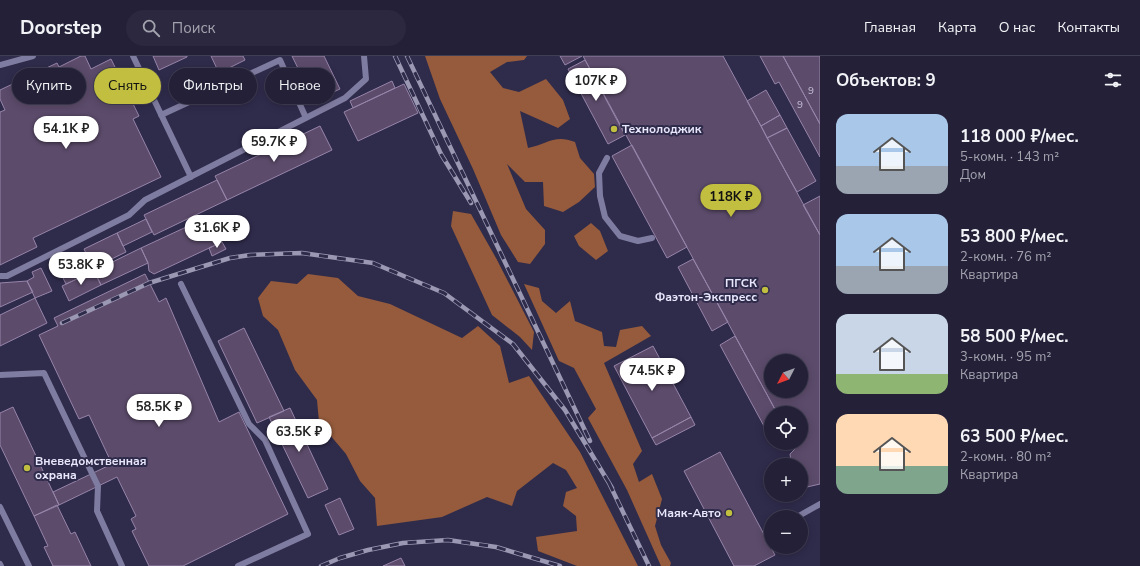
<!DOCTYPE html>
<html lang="ru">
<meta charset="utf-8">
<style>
:root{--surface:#232038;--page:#2b2840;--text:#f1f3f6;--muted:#a3a3ae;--line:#403e53;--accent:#c1be40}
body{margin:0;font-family:"Nunito Sans",sans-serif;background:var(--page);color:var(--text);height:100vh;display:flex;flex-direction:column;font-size:15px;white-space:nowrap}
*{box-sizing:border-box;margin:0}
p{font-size:13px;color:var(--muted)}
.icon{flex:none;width:22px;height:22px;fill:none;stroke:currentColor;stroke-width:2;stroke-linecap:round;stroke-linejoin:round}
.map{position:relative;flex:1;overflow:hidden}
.side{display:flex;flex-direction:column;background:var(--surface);width:320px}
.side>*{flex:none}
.banner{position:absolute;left:12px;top:12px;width:380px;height:36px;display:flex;gap:8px}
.needle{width:26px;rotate:228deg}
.tools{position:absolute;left:764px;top:298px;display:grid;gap:8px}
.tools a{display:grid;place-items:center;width:44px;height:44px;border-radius:50%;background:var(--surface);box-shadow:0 2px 10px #0003,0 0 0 1px var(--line);font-size:20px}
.price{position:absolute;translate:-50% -34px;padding:0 9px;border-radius:14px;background:#fff;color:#222;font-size:13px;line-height:26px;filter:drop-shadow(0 1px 2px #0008)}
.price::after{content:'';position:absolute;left:50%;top:24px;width:12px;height:9px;margin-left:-6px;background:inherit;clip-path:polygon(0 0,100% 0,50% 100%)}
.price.current{background:var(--accent);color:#111}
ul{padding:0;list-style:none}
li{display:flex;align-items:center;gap:12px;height:100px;padding:0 16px}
li span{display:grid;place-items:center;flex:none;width:112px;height:80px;border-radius:12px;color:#555}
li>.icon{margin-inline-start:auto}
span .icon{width:48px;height:48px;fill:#fffc;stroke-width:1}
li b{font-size:17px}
h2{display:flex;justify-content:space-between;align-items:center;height:48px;padding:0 16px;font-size:17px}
.pill{padding:0 14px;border-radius:18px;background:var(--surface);box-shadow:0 2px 10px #0003,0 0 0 1px var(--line);font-size:14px;line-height:36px}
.pill.current{background:var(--accent);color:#111}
header{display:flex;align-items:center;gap:24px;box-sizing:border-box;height:56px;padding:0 20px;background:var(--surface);border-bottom:1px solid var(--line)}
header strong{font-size:19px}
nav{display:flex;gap:22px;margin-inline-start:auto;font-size:14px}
.search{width:280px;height:36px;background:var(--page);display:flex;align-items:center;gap:10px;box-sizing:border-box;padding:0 14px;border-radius:22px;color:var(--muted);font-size:15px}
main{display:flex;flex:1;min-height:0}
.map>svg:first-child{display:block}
.forest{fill:#955b3c}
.building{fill:#5c4b6b;stroke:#9785a9;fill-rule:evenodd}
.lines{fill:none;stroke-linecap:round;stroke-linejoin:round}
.lane{stroke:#7f7ca1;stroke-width:6}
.rail-casing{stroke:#9a98b2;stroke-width:4.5}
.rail{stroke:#2f2b4b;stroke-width:3;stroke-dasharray:9;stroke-linecap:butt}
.poi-dot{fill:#c1be40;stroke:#2f2b4b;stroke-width:1.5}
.labels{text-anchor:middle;stroke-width:4;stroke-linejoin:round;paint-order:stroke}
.number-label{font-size:10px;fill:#c5c0d8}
.poi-label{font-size:12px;font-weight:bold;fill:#e8e7fc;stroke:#2f2b4b;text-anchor:start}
</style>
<header>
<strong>Doorstep</strong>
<div class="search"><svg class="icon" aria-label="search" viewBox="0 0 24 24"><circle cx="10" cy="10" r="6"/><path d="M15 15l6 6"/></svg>Поиск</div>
<nav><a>Главная</a><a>Карта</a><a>О нас</a><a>Контакты</a></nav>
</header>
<main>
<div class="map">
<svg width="820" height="510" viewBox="0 0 820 510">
<rect width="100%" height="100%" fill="#2f2b4b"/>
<path class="forest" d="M425 0H527L524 4 507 6 490 16 503 32 519 36 546 23 563 44 570 63 558 72 520 55 528 92C547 88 555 78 575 86L580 102 594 118 595 131 579 146 563 156 544 150 543 126H525L507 108 526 153 545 174V188L530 208 518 206 501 179 473 113 440 43Z
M453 155 471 158 496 202 534 276 532 294 520 281 492 259 451 170Z
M591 167 600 175 608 195 596 204 579 190 574 180Z
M308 218 338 222 358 240 390 248 462 282 478 270 500 290 509 327 529 320 580 396 638 510H577L538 495 536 481 577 475 576 460 563 450 566 436 577 432 566 414 553 407 517 435 512 450 487 441 442 461 377 470 375 442 360 425 346 398 319 366 317 344 295 314 278 274 263 260 258 242 271 225 297 228Z
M524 228 539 232 542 245 556 257 570 245 575 265 602 276 604 290 616 291 620 274 642 270 651 280 604 307 642 395 633 408 639 426 652 418 662 443 655 470 661 489 671 507 670 510H661L627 434 588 362 596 353 574 312 559 305Z"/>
<path class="building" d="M81 0H85L91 13 111 3 139 60 133 63 161 121 33 182 37 191 0 209V56L5 54 0 43V34L57 7 59 11Z
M153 0H187V1L159 14Z
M211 0H243L245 4 219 17Z
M292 0H324L340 33 314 45Z
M560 0H582L565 9Z
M583 0H723L820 179V428L807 431 801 425V409H793L791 405 790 398 796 392 793 387H801V357H777ZM771 305H801V335H771Z
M760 0H783L820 68V101L779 26 775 28Z
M783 0H820V68Z
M585 4 625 79 608 88 568 13Z
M392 25 395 32 353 52 350 45Z
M404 28 418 57 358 85 344 56Z
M766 34 780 59 761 70 747 45Z
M780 59 787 72 767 82 761 70Z
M320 70 332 94 227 144 215 120Z
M787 72 816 125 797 136 767 82Z
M632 89 687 191 667 202 612 100Z
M217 124 227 144 154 179 144 159Z
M820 140V179L803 149Z
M210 160 222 186 154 218 149 215 148 207 141 192Z
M146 163 152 176 123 190 117 177Z
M117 177 126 196 93 212 84 193Z
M222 186 226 193 212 200 209 192Z
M141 192 148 207 101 229 94 215Z
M85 197 94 215 66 228 57 210Z
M693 203 728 266 712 275 678 211Z
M41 212 52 235 35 242 27 225 34 221 32 216Z
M94 215 101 229 69 245 62 230Z
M145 218 159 246 166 242 219 366 239 356 288 458 183 510H149L132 475 136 473 131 463 136 460 117 421 59 449 53 436 112 408 89 359 79 363 39 279 58 270 54 262Z
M27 225 33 236 0 251V227Z
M35 242 47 267 0 290V259Z
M244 272 284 355 257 367 218 285Z
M735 280 777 357H771V383L720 289Z
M653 290 691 361 652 382 614 310Z
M13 351 59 449 34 460 0 389V357Z
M290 352 328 433 308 442 269 361Z
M691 361 695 369 656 389 652 382Z
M720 396 775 499 754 510H734L684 415Z
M340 442 354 473 339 479 325 449Z
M57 449 71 478 75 476 91 510H53L44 491 48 490 34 460Z
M401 502 405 510H383Z"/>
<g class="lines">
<path class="lane" d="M133 0 191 121
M0 9 33 0
M161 59 280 4 306 62
M607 102 599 117 600 140 605 161 620 180 638 185 652 182
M0 220H7L129 159 145 144 345 42 366 23 364 0
M181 228 249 368 265 384 308 478 238 510
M0 319 44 317 98 430 97 455 122 510
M0 451 29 510
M797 461 820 448
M0 508 1 510"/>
<g class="rail-casing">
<path id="rail" d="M395 0 441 98 471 147
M407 0 590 385
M62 267 149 227 230 202 250 199 302 197 373 207 444 237 513 288 565 354 612 432
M609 427 649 510
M321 510 340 502 368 494 403 487 448 484 496 491 560 510"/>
</g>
<use href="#rail" class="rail"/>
</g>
<g class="poi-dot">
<circle cx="614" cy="73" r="4"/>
<circle cx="765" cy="234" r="4"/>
<circle cx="27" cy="412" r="4"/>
<circle cx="729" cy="457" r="4"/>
</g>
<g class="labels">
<g class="number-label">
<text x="811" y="38">9</text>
<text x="800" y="52">9</text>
</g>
<g class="poi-label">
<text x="622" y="77">Технолоджик</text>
<text x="757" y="231" text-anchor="end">ПГСК<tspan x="757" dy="14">Фаэтон-Экспресс</tspan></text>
<text x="35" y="409">Вневедомственная<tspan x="35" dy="14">охрана</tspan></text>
<text x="721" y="461" text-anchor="end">Маяк-Авто</text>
</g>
</g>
</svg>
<div class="tools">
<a><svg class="needle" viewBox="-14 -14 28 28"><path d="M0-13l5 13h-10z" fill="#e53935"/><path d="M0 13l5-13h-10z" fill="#a3a3ae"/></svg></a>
<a><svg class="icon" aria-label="locate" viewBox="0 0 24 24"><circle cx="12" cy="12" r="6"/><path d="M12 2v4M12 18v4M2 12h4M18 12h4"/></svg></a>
<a>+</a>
<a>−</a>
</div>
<b class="price" style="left:596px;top:46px">107K ₽</b>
<b class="price" style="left:66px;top:94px">54.1K ₽</b>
<b class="price" style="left:274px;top:107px">59.7K ₽</b>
<b class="price current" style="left:731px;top:162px">118K ₽</b>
<b class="price" style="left:217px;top:193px">31.6K ₽</b>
<b class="price" style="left:81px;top:230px">53.8K ₽</b>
<b class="price" style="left:652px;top:336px">74.5K ₽</b>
<b class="price" style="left:159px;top:372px">58.5K ₽</b>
<b class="price" style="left:299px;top:397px">63.5K ₽</b>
<div class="banner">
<a class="pill">Купить</a>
<a class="pill current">Снять</a>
<a class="pill">Фильтры</a>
<a class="pill">Новое</a>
</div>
</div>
<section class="side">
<h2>Объектов: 9<svg class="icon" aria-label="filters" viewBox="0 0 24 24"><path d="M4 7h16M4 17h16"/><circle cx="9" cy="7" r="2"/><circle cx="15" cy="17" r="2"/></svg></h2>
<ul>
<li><span style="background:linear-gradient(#a9c7e8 65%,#9aa5b1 0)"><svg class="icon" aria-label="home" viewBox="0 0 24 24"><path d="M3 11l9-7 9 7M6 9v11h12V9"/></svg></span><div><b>118 000 ₽/мес.</b><p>5-комн. · 143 m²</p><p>Дом</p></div></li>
<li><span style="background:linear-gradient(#a9c7e8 65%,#9aa5b1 0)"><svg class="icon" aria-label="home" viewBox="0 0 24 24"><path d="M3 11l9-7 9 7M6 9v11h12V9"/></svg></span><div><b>53 800 ₽/мес.</b><p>2-комн. · 76 m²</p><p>Квартира</p></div></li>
<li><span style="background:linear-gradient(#c9d6e8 75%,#8fb573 0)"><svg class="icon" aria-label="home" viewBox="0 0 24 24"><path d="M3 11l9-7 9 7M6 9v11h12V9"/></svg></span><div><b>58 500 ₽/мес.</b><p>3-комн. · 95 m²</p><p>Квартира</p></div></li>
<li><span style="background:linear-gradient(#ffd9b3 65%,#7fa58c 0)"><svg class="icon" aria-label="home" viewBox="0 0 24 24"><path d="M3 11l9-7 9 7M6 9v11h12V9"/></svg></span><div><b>63 500 ₽/мес.</b><p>2-комн. · 80 m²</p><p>Квартира</p></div></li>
</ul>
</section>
</main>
